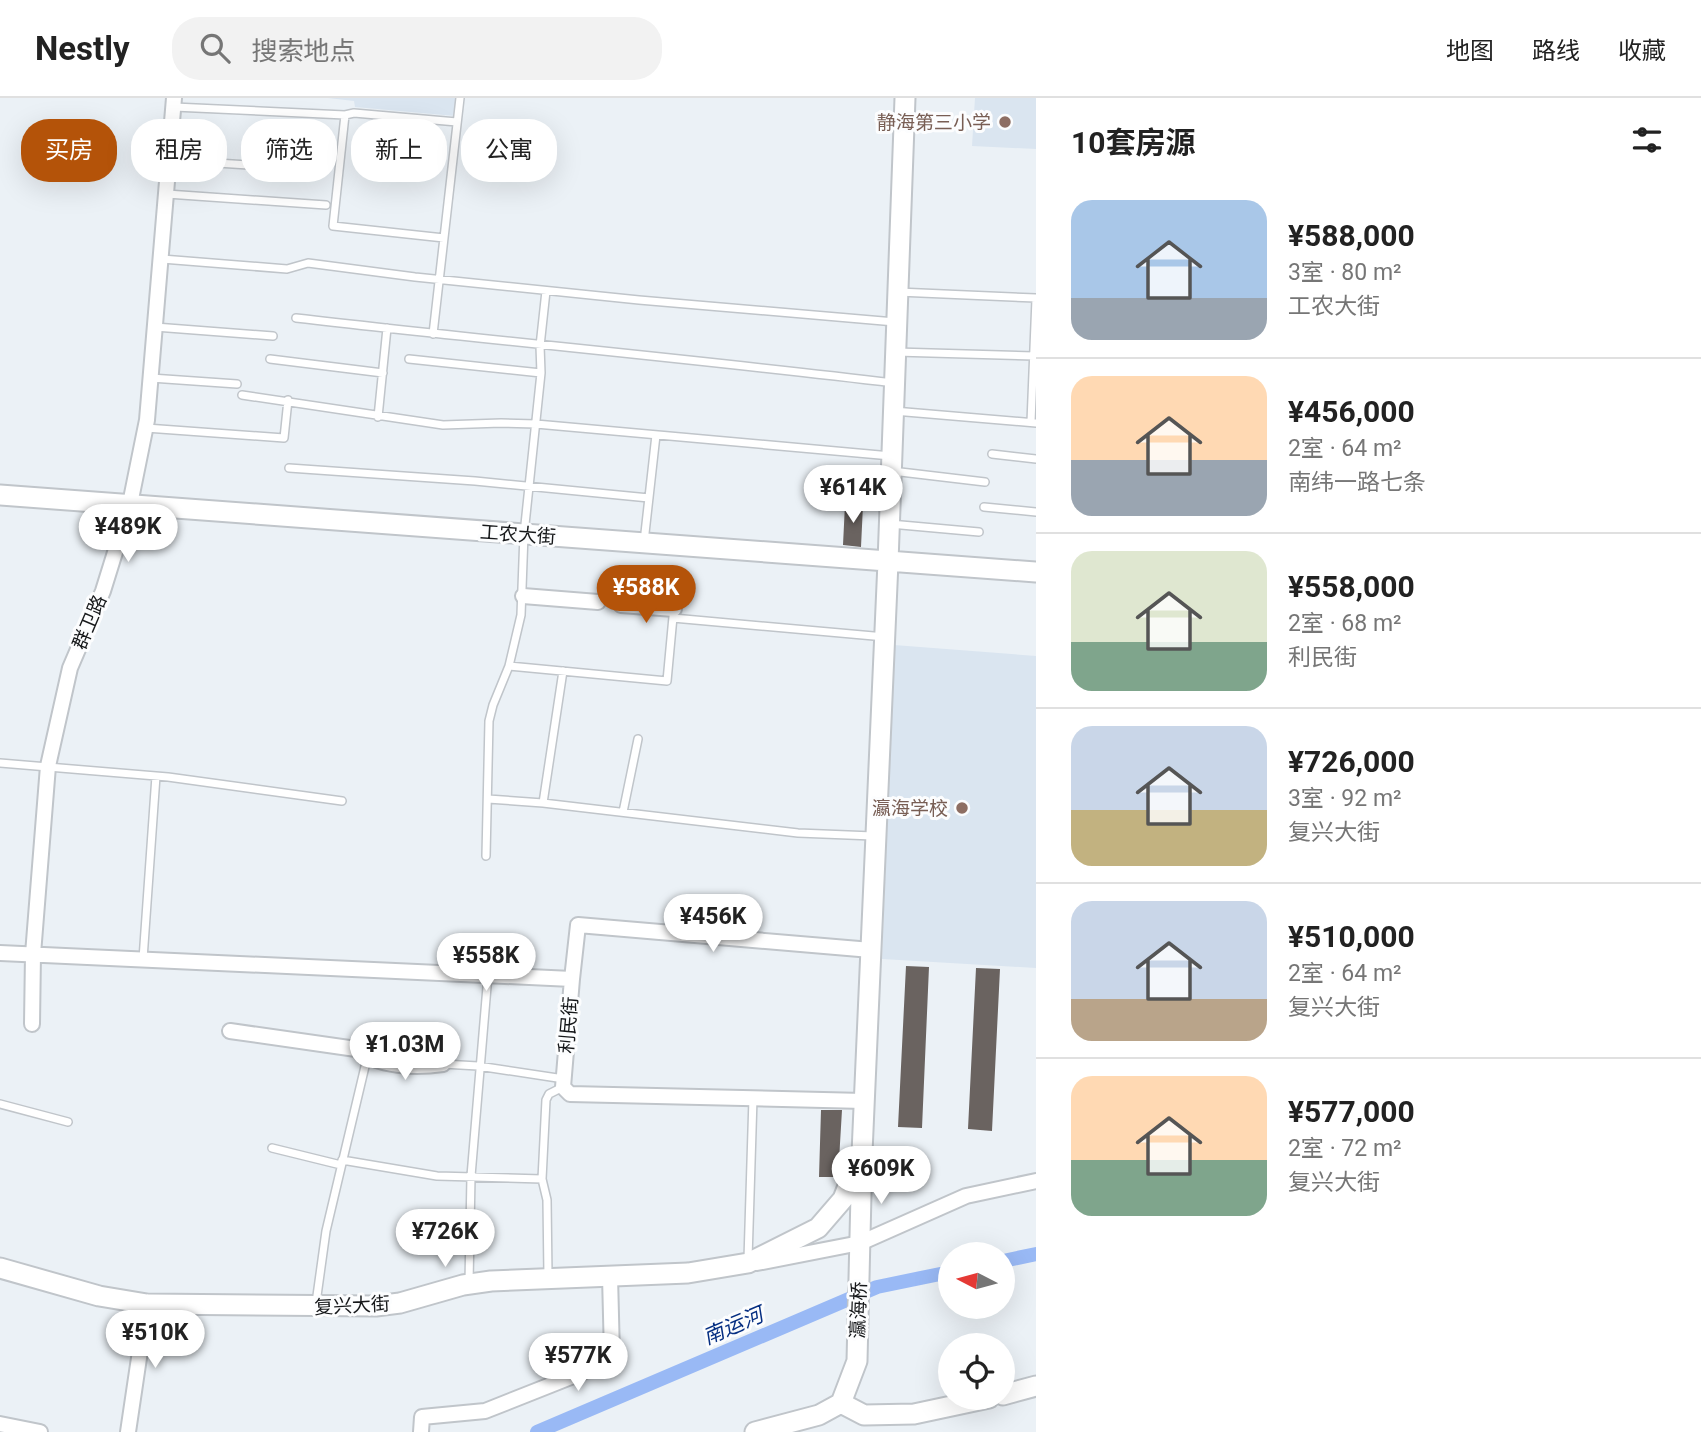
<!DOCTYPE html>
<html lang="zh">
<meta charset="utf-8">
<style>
:root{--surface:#fff;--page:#f2f2f2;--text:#222;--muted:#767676;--line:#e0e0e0;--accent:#b45309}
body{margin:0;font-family:Roboto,"Noto Sans SC",sans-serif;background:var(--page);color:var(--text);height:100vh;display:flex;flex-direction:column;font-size:26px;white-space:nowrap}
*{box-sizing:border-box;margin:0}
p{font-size:23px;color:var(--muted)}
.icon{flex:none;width:38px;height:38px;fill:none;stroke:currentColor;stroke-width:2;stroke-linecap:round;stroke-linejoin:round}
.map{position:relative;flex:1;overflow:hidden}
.side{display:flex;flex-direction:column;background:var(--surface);width:665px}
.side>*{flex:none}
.hud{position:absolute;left:21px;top:21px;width:665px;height:63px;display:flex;gap:14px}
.needle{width:46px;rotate:276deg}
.buttons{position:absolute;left:938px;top:1144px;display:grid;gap:14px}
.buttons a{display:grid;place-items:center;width:77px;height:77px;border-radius:50%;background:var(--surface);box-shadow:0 7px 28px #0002;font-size:35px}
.price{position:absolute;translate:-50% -60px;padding:0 16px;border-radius:24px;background:#fff;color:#222;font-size:23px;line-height:46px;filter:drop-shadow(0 2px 4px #0008)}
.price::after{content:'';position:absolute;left:50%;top:42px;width:21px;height:16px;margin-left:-10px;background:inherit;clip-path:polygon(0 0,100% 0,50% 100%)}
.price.on{background:var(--accent);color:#fff}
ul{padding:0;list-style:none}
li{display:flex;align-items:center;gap:21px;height:175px;padding:0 35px}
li+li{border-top:2px solid var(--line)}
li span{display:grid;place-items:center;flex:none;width:196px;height:140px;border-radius:21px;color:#555}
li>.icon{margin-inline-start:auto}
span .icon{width:84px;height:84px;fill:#fffc;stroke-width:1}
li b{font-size:30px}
h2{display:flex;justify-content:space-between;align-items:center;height:84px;padding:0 35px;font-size:30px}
.chip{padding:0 24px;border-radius:28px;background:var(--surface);box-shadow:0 7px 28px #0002;font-size:24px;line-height:63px}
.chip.on{background:var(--accent);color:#fff}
header{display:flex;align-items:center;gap:42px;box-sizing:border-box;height:98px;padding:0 35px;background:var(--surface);border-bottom:2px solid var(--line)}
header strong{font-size:33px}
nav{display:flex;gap:38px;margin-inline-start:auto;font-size:24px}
.search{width:490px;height:63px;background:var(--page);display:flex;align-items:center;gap:18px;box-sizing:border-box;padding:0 24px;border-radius:28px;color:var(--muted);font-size:26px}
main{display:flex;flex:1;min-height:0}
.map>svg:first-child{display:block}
.built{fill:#dae5f0}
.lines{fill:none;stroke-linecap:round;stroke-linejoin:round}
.canal{stroke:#99b9f5;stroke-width:14}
.building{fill:#6a6360}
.service-casing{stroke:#c0c5ca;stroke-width:10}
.minor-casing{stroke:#c0c5ca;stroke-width:18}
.tertiary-casing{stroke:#c0c5ca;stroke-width:23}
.service{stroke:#fff;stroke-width:7}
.minor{stroke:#fff;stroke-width:14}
.tertiary{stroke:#fff;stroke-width:19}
.education-dot{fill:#8d6e63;stroke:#fcfdfe;stroke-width:2.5}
.labels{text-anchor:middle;stroke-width:6;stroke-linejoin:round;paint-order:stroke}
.education-label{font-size:19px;fill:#785e54;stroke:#fcfdfe;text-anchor:end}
.street-label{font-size:19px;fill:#16181a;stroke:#fcfdfe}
.water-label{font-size:21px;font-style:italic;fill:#062f82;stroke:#fcfdfe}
</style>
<header>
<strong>Nestly</strong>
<div class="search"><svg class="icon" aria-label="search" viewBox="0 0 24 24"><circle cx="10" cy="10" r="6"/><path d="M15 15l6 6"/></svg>搜索地点</div>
<nav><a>地图</a><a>路线</a><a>收藏</a></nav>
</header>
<main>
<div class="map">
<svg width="1036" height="1334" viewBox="0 0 1036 1334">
<rect width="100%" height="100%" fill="#ebf1f6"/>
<path class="built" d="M328 0H457L455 18 355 9 354 3Z
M975 0H1036V51L972 48Z
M894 547 1036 558V870L882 861Z"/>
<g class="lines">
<path class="canal" d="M1003 1163 1036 1156
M537 1334 877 1189 950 1174"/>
</g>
<path class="building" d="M845 406 863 407 861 449 843 447Z
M906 868 929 869 922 1030 898 1029Z
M976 870 1000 871 992 1033 968 1031Z
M821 1012H842L838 1079H819Z"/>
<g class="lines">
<g class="service-casing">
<path id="service" d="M174 9 345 17 354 15 457 24
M345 17 333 128 444 140
M170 62 324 72
M167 96 326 107
M162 161 287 171 308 165 415 179 639 202 895 224
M898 194 1036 200
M296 220C495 243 694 261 894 285
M155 229 273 238
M433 236 460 0
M896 254 1034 258
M270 261 383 275
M409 261 541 275
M151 280 237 286
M242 297 443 327 501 325 536 326 891 358
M894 313 1036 325
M378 319 387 230
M1031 324 1036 201
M146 330 284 340 288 302
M992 356 1036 361
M289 370 475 383 649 400
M892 373 985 384
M984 409 1036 414
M890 426 979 434
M644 444 656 337
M673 520 885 539
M509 568 667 583 677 476
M0 665 168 679 342 703
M488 701 543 705 798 735 873 738
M543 705 563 573
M623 714 638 641
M486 758 489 623 493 607 509 568 521 517 524 436 541 275 540 248 546 193
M143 861 156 678
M443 966 478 968 564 981
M0 1006 68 1024
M272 1050 341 1067
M342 1062 437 1078 542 1081
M748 1161 753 1000
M548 1177 547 1102 542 1081 546 1002 549 996 563 989
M469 1185 471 1078 488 877
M316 1205 326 1133 367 960"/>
</g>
<g class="minor-casing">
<path id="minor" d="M523 498 598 504
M621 507 674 511
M0 855 572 881 563 989 570 996 864 1003
M572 881 578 827 871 852
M32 926 33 856 48 668 70 570 103 493 130 406 147 322 174 0
M230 933 356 951C378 969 416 970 443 966
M757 1165 860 1145 966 1098 1036 1083
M0 1326 40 1334
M128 1334 147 1206
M421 1334 422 1319 485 1313 581 1275 612 1257 610 1178"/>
</g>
<g class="tertiary-casing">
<path id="tertiary" d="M0 397 1036 474
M0 1170 99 1198 147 1206 376 1208 400 1205 463 1187 491 1183 688 1175 748 1165 818 1130 843 1101 857 1065
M1003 1297 1036 1288
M841 1305 864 1317 914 1316 989 1300
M755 1334 819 1317 841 1305 857 1263 862 1055 888 464 905 0"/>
</g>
<use href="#service" class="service"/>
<use href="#minor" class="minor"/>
<use href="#tertiary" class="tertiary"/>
</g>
<g class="education-dot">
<circle cx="1005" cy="24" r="7"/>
<circle cx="962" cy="710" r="7"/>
</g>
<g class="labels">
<g class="education-label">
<text x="991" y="31">静海第三小学</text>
<text x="948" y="717">瀛海学校</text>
</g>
<g class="street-label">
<text transform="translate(518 436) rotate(4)" y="7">工农大街</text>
<text transform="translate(89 524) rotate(-67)" y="7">群卫路</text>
<text transform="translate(568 927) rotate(-85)" y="7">利民街</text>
<text transform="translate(352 1207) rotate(-3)" y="7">复兴大街</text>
<text transform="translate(858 1212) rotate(-88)" y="7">瀛海桥</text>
</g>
<g class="water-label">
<text transform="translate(733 1228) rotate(-23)" y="7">南运河</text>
</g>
</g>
</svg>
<div class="buttons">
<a><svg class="needle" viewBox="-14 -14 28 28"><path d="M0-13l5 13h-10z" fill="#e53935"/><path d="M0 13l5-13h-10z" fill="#767676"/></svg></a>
<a><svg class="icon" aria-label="locate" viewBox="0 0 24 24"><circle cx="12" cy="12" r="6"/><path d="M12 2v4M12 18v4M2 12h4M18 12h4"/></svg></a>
</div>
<b class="price" style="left:853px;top:427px">¥614K</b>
<b class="price" style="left:128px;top:466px">¥489K</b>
<b class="price on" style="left:646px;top:527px">¥588K</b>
<b class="price" style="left:713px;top:856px">¥456K</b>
<b class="price" style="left:486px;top:895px">¥558K</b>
<b class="price" style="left:405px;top:984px">¥1.03M</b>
<b class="price" style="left:881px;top:1108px">¥609K</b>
<b class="price" style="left:445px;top:1171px">¥726K</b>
<b class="price" style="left:155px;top:1272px">¥510K</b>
<b class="price" style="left:578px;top:1295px">¥577K</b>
<div class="hud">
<a class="chip on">买房</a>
<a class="chip">租房</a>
<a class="chip">筛选</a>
<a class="chip">新上</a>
<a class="chip">公寓</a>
</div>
</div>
<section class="side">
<h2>10套房源<svg class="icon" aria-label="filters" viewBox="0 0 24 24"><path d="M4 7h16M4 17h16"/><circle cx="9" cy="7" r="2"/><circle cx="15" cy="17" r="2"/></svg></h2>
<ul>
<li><span style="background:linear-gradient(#a9c7e8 70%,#9aa5b1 0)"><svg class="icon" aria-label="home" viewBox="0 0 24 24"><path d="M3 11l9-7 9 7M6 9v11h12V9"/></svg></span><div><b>¥588,000</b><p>3室 · 80 m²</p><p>工农大街</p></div></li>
<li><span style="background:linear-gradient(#ffd9b3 60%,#9aa5b1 0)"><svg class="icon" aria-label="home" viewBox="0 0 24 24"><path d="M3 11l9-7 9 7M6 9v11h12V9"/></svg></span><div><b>¥456,000</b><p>2室 · 64 m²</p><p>南纬一路七条</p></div></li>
<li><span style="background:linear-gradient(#dfe7d0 65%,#7fa58c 0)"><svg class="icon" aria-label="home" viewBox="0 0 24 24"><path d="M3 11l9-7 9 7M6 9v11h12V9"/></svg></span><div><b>¥558,000</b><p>2室 · 68 m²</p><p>利民街</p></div></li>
<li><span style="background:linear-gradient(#c9d6e8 60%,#c2b280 0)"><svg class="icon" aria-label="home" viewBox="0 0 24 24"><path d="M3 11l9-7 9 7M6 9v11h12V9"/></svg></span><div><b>¥726,000</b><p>3室 · 92 m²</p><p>复兴大街</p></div></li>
<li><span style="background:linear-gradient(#c9d6e8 70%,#b9a48a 0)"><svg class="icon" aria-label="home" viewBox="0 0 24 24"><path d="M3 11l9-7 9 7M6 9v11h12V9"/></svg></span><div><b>¥510,000</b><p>2室 · 64 m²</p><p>复兴大街</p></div></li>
<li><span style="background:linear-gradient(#ffd9b3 60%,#7fa58c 0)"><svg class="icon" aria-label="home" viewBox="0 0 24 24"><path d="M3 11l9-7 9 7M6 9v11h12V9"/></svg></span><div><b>¥577,000</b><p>2室 · 72 m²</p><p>复兴大街</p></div></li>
</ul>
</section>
</main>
